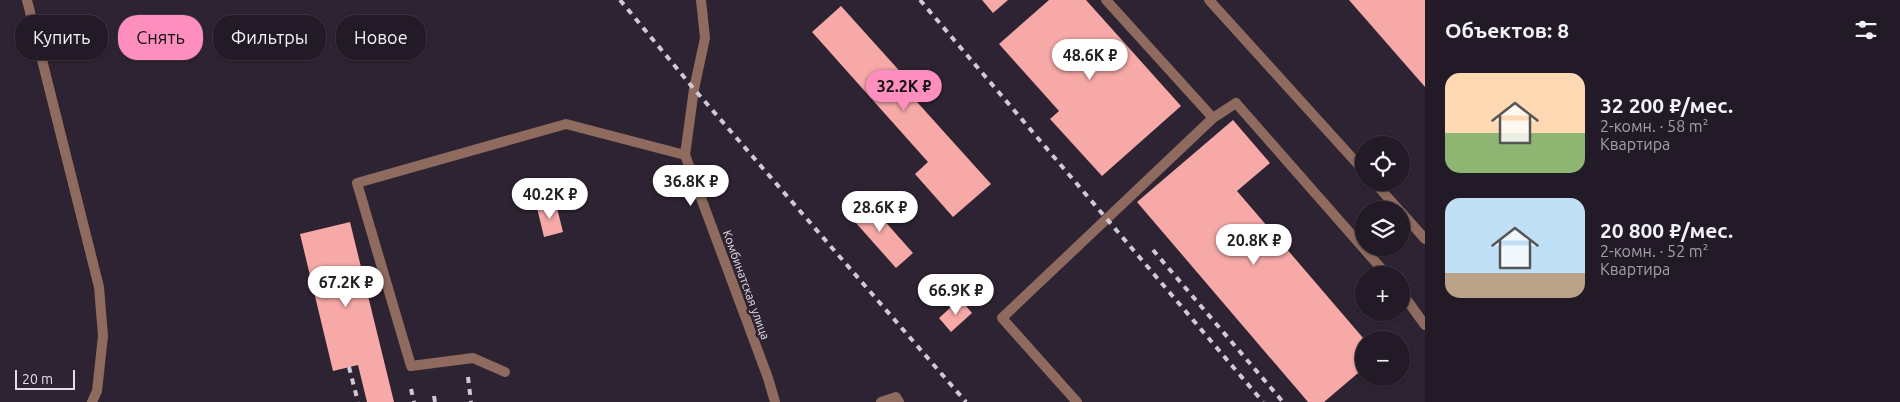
<!DOCTYPE html>
<html lang="ru">
<meta charset="utf-8">
<style>
:root{--surface:#221a26;--page:#2e2732;--text:#f1f3f6;--muted:#a2a1a7;--line:#3f3843;--accent:#fe8ebd}
body{margin:0;font-family:Ubuntu,sans-serif;background:var(--page);color:var(--text);height:100vh;display:flex;flex-direction:column;font-size:19px;white-space:nowrap}
*{box-sizing:border-box;margin:0}
p{font-size:16px;color:var(--muted)}
.icon{flex:none;width:28px;height:28px;fill:none;stroke:currentColor;stroke-width:2;stroke-linecap:round;stroke-linejoin:round}
.map{position:relative;flex:1;overflow:hidden}
.panel{display:flex;flex-direction:column;background:var(--surface);width:475px}
.panel>*{flex:none}
.hud{position:absolute;left:15px;top:15px;width:475px;height:45px;display:flex;gap:10px}
.tools{position:absolute;left:1355px;top:136px;display:grid;gap:10px}
.tools a{display:grid;place-items:center;width:55px;height:55px;border-radius:50%;background:var(--surface);box-shadow:0 1px 4px #0004,0 0 0 1px var(--line);font-size:25px}
.scale{position:absolute;left:15px;bottom:12px;width:60px;box-sizing:border-box;padding-left:5px;border:2px solid #e4dde7;border-top:0;font-size:14px;line-height:18px;white-space:nowrap;color:#e4dde7;-webkit-text-stroke:4px #2e2332;paint-order:stroke}
.price{position:absolute;translate:-50% -42px;padding:0 11px;border-radius:18px;background:#fff;color:#222;font-size:16px;line-height:32px;filter:drop-shadow(0 1px 2px #0008)}
.price::after{content:'';position:absolute;left:50%;top:30px;width:15px;height:11px;margin-left:-8px;background:inherit;clip-path:polygon(0 0,100% 0,50% 100%)}
.price.current{background:var(--accent);color:#111}
ul{padding:0;list-style:none}
li{display:flex;align-items:center;gap:15px;height:125px;padding:0 20px}
li span{display:grid;place-items:center;flex:none;width:140px;height:100px;border-radius:15px;color:#555}
li>.icon{margin-inline-start:auto}
span .icon{width:60px;height:60px;fill:#fffc;stroke-width:1}
li b{font-size:21px}
h2{display:flex;justify-content:space-between;align-items:center;height:60px;padding:0 20px;font-size:21px}
.pill{padding:0 18px;border-radius:20px;background:var(--surface);box-shadow:0 1px 4px #0004,0 0 0 1px var(--line);font-size:18px;line-height:45px}
.pill.current{background:var(--accent);color:#111}
main{display:flex;flex:1;min-height:0}
.map>svg:first-child{display:block}
.building{fill:#f6a9a7}
.lines{fill:none;stroke-linecap:round;stroke-linejoin:round}
.service{stroke:#8f6a5e;stroke-width:10}
.minor{stroke:#8f6a5e;stroke-width:10}
.rail{stroke:#d1cad5;stroke-width:4;stroke-dasharray:6 6;stroke-linecap:butt}
.labels{text-anchor:middle;stroke-width:5;stroke-linejoin:round;paint-order:stroke}
.street-label{font-size:12px;fill:#e4dde7;stroke:#2e2332}
</style>
<main>
<div class="map">
<svg width="1425" height="402" viewBox="0 0 1425 402">
<rect width="100%" height="100%" fill="#2e2332"/>
<path class="building" d="M982 0H1008L993 13Z
M1049 0H1086L1181 106 1102 176 1050 119 1059 111 999 44Z
M1349 0H1425V87Z
M841 6 923 97 917 102 991 184 953 217 915 174 928 162 812 32Z
M1233 120 1270 163 1237 191 1364 339V368L1324 402H1308L1137 202Z
M865 199 913 253 896 268 848 214Z
M556 204 563 232 544 237 537 208Z
M350 222 394 402H367L358 365 333 371 300 234Z
M960 299 972 313 951 332 939 318Z"/>
<g class="lines">
<path class="service" d="M27 0 99 287 103 336 97 391 92 402
M1209 0 1364 171
M1213 118 1236 103 1387 275
M1374 182 1399 210
M1401 212 1425 239
M1401 292 1425 325
M505 372 473 358 411 366 357 183 566 124 685 155
M881 402 896 397 899 402
M1077 402 1002 318 1213 118 1106 0"/>
<path class="minor" d="M701 0 705 38 694 89 685 155 768 378 775 402"/>
<path class="rail" d="M620 0 694 89 966 402
M920 0 1263 402
M1153 250 1283 402
M349 367 358 402
M468 377 471 402
M411 389 414 402
M434 396 435 402"/>
</g>
<g class="labels">
<g class="street-label">
<text transform="translate(746 285) rotate(70)" y="4">Комбинатская улица</text>
</g>
</g>
</svg>
<div class="tools">
<a><svg class="icon" aria-label="locate" viewBox="0 0 24 24"><circle cx="12" cy="12" r="6"/><path d="M12 2v4M12 18v4M2 12h4M18 12h4"/></svg></a>
<a><svg class="icon" aria-label="layers" viewBox="0 0 24 24"><path d="M12 4l9 5-9 5-9-5zM3 14l9 5 9-5"/></svg></a>
<a>+</a>
<a>−</a>
</div>
<div class="scale">20 m</div>
<b class="price" style="left:1090px;top:81px">48.6K ₽</b>
<b class="price current" style="left:904px;top:112px">32.2K ₽</b>
<b class="price" style="left:691px;top:207px">36.8K ₽</b>
<b class="price" style="left:550px;top:220px">40.2K ₽</b>
<b class="price" style="left:880px;top:233px">28.6K ₽</b>
<b class="price" style="left:1254px;top:266px">20.8K ₽</b>
<b class="price" style="left:346px;top:308px">67.2K ₽</b>
<b class="price" style="left:956px;top:316px">66.9K ₽</b>
<div class="hud">
<a class="pill">Купить</a>
<a class="pill current">Снять</a>
<a class="pill">Фильтры</a>
<a class="pill">Новое</a>
</div>
</div>
<section class="panel">
<h2>Объектов: 8<svg class="icon" aria-label="filters" viewBox="0 0 24 24"><path d="M4 7h16M4 17h16"/><circle cx="9" cy="7" r="2"/><circle cx="15" cy="17" r="2"/></svg></h2>
<ul>
<li><span style="background:linear-gradient(#ffd9b3 60%,#8fb573 0)"><svg class="icon" aria-label="home" viewBox="0 0 24 24"><path d="M3 11l9-7 9 7M6 9v11h12V9"/></svg></span><div><b>32 200 ₽/мес.</b><p>2-комн. · 58 m²</p><p>Квартира</p></div></li>
<li><span style="background:linear-gradient(#bfe0f5 75%,#b9a48a 0)"><svg class="icon" aria-label="home" viewBox="0 0 24 24"><path d="M3 11l9-7 9 7M6 9v11h12V9"/></svg></span><div><b>20 800 ₽/мес.</b><p>2-комн. · 52 m²</p><p>Квартира</p></div></li>
</ul>
</section>
</main>
